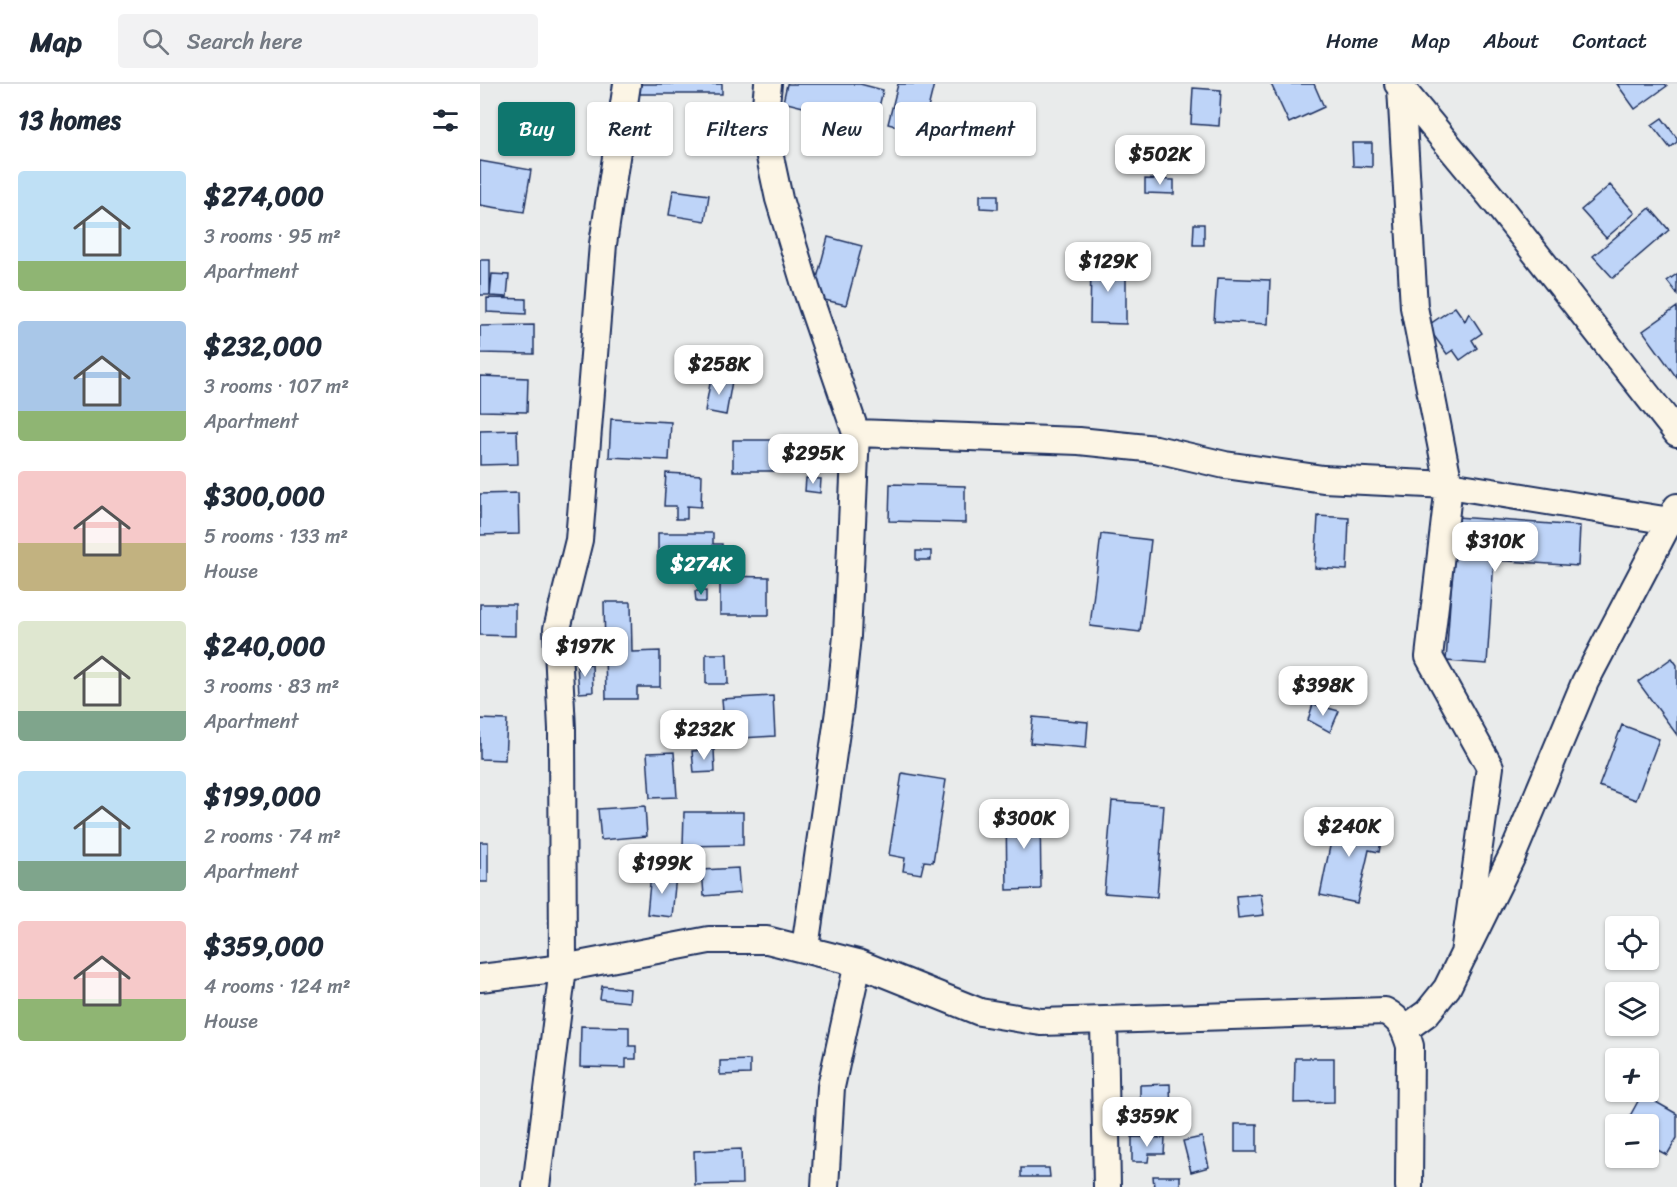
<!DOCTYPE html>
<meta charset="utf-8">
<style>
:root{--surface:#fff;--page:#f2f2f3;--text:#1f2937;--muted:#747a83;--line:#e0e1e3;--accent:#0f766e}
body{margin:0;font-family:Sriracha,sans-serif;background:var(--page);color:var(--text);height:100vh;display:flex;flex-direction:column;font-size:22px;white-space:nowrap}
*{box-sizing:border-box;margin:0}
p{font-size:20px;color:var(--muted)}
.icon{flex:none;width:33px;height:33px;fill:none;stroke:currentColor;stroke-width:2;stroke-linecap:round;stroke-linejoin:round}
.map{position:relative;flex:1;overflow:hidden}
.panel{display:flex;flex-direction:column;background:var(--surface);width:480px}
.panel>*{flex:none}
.top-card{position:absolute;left:18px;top:18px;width:570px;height:54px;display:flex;gap:12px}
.fabs{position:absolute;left:1125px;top:832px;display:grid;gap:12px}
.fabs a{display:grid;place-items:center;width:54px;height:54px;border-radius:6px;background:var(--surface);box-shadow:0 2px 4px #0004;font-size:30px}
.price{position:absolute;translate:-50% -51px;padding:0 14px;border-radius:12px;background:#fff;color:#222;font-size:20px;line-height:39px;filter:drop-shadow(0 2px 3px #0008)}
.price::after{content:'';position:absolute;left:50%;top:36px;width:18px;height:14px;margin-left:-9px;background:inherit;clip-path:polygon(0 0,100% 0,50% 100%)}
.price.selected{background:var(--accent);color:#fff}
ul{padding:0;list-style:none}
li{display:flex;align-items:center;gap:18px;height:150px;padding:0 18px}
li span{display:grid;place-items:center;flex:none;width:168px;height:120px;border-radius:6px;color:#555}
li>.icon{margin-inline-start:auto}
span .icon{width:72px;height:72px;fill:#fffc;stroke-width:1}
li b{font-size:26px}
h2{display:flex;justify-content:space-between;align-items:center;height:72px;padding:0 18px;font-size:26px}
.pill{padding:0 21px;border-radius:6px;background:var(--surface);box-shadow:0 2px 4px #0004;font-size:21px;line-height:54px}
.pill.selected{background:var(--accent);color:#fff}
header{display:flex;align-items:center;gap:36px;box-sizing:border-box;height:84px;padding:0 30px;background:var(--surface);border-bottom:2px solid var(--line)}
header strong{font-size:28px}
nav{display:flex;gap:33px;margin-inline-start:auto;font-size:21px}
.search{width:420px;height:54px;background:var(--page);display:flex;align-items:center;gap:15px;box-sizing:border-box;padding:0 21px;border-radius:6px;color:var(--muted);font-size:22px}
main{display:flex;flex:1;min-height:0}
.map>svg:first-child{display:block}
.building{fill:#bed4f8;stroke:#1b2f5e;stroke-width:1.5}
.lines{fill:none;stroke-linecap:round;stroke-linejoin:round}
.minor-casing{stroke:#1b2f5e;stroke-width:30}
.minor{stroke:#fcf5e5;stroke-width:26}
</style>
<header>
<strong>Map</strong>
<div class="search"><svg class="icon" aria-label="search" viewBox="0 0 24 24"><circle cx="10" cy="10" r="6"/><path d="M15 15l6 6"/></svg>Search here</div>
<nav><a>Home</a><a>Map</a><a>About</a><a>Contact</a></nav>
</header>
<main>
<section class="panel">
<h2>13 homes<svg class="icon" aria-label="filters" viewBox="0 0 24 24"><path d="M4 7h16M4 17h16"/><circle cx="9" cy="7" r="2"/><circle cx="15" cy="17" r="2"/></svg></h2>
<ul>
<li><span style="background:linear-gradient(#bfe0f5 75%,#8fb573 0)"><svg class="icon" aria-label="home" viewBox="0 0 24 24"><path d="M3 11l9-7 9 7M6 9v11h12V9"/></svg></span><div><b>$274,000</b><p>3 rooms · 95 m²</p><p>Apartment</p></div></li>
<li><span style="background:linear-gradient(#a9c7e8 75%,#8fb573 0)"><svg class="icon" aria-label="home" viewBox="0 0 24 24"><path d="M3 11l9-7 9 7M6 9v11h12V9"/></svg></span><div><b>$232,000</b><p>3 rooms · 107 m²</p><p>Apartment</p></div></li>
<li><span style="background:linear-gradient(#f6c9c9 60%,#c2b280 0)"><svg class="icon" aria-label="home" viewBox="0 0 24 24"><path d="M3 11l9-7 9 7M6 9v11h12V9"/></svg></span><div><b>$300,000</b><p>5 rooms · 133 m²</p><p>House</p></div></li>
<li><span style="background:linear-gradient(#dfe7d0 75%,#7fa58c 0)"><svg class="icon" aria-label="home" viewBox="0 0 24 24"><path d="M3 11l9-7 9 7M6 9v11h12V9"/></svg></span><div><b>$240,000</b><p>3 rooms · 83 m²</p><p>Apartment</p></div></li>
<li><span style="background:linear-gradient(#bfe0f5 75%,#7fa58c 0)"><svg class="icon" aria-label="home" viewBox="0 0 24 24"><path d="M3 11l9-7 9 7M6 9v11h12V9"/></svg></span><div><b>$199,000</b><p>2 rooms · 74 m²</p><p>Apartment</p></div></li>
<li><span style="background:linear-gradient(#f6c9c9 65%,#8fb573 0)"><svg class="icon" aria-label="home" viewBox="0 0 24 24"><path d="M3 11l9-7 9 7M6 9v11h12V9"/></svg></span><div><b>$359,000</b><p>4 rooms · 124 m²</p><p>House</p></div></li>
</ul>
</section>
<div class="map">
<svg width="1197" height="1103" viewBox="0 0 1197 1103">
<rect width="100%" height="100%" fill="#e9ebeb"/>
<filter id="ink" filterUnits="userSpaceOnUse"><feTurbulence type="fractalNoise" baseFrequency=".0167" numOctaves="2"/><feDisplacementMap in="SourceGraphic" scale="12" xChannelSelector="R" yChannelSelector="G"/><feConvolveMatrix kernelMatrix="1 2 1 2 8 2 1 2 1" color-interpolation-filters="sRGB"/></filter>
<g filter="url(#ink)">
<path class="building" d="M155 0H242V10H155Z
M307 0H380L403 6 395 41 303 18Z
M418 0H454L442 49 408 40Z
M791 0H834L844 23 809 39Z
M1137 0H1185L1187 2 1155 25Z
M713 4 741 6 739 42 711 40Z
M450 26 501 31 497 66 446 62Z
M1182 34 1197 54V58L1190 64 1172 41Z
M872 59H892V83L873 82Z
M0 77 51 86 44 128 0 121Z
M665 95 694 96V110L665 109Z
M1130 101 1155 129 1126 154 1101 126Z
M193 106 229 111 225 137 189 131Z
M500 111H518V125L500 124Z
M1170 124 1189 146 1133 194 1113 172Z
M714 140H724V161H713Z
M348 153 382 162 366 221 332 213Z
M0 176H10V211H0Z
M611 177 646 178V240L610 239Z
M12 190 29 191 27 213 10 212Z
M1197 190V210L1187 197Z
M737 194 790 196 788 240 734 237Z
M7 214 46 215V230L7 228Z
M975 223 985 237 989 229 1002 249 992 256 997 264 980 276 973 266 967 270 947 242Z
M1197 223V294L1163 247Z
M54 241V270L0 269V242Z
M0 292 48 294 47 328 0 327Z
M231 294 252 297 246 331 225 327Z
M131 335 191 338 189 376 129 373Z
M37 346 38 380 0 381V347Z
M253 356H308L307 387H253Z
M186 389 222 391 221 423 207 422V435H196V422H184Z
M326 394 341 395 340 409 325 407Z
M410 400 485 402V439L409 437Z
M38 409 39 450 0 451V410Z
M838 432 869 434 867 486 835 484Z
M976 433 1100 442 1098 482 1014 476 1007 580 966 577Z
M178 449H233V460H242L243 476 233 475V488L178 489Z
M621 450 671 456 660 548 610 542Z
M436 467H451V476H436Z
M240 492 289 493V531H240Z
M215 507H226V518H216Z
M124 518H151L152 568 180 567V603H157V615H126Z
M0 520H35V552L0 551Z
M226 570H247L248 600H226Z
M1192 574 1197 581V651L1158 598Z
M112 580 113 608 99 609 97 581Z
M293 612 295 652 245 655 242 615Z
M833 620 859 627 850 648 828 636Z
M553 633 608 638 606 664 550 659Z
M0 635 27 636 25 676 0 675Z
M1142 641 1179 655 1156 716 1119 702Z
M234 665 235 688 214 689 212 667Z
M194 668 197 713 170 714 167 669Z
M422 689 466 696 453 778 444 777 441 790 423 787 425 774 409 771Z
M632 717 684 721 677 813 624 809Z
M165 722 167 752 121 756 118 725Z
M560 725 561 805 527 806 526 726Z
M204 728H263V761L203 762Z
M856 733 904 743 899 768 889 766 877 819 840 811Z
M0 758H8V798H0Z
M258 784 260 809 224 812 222 786Z
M171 789 196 791 192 833 167 830Z
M781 810 784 831 758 834 756 812Z
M122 902 150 905 149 918 120 915Z
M101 942 149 943V962H156V975H146V984L100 983Z
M815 974H854V1018L814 1019Z
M270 976V990L240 991V977Z
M690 1000 691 1034 660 1035V1001Z
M1162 1010 1197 1030V1054L1187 1071 1168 1061V1041H1145Z
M755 1040H777V1068H755Z
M652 1053 685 1054 684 1070H669L668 1078H652Z
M722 1053 729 1083 711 1088 703 1057Z
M261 1065 262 1100 215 1101 214 1067Z
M541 1084H569L570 1093H541Z
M673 1092H700V1103H674Z"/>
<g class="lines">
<g class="minor-casing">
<path id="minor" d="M288 0 285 30 290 73 299 115 327 207 376 349 367 552 360 620 325 864
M918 0 1017 120 1197 349
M921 4 934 223 969 401 949 573 1010 683 984 870
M376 349 599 357 676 365 745 381 843 395 969 401 1190 437
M0 894 83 884 229 856H287L378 879 500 928 561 938 905 927C921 936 925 945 930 962L929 1103
M624 938 627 1103
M925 945 947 929 967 904 1033 770 1105 598 1197 423
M56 1103 83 884 82 645 77 545 99 456 123 160 147 0
M345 1103 351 1003 378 879"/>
</g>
<use href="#minor" class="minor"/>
</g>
</g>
</svg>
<div class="fabs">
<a><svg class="icon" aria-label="locate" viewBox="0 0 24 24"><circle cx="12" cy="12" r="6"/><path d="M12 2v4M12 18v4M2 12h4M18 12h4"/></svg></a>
<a><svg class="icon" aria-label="layers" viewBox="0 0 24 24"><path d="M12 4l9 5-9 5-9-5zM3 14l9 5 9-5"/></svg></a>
<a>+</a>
<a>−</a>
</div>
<b class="price" style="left:680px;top:102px">$502K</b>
<b class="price" style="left:628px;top:209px">$129K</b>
<b class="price" style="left:239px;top:312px">$258K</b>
<b class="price" style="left:333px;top:401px">$295K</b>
<b class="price" style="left:1015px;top:489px">$310K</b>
<b class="price selected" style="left:221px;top:512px">$274K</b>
<b class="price" style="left:105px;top:594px">$197K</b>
<b class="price" style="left:843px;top:633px">$398K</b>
<b class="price" style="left:224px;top:677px">$232K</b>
<b class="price" style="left:544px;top:766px">$300K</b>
<b class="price" style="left:869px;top:774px">$240K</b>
<b class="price" style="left:182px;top:811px">$199K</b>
<b class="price" style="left:667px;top:1064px">$359K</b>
<div class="top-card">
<a class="pill selected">Buy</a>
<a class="pill">Rent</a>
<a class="pill">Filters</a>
<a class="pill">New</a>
<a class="pill">Apartment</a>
</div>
</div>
</main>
